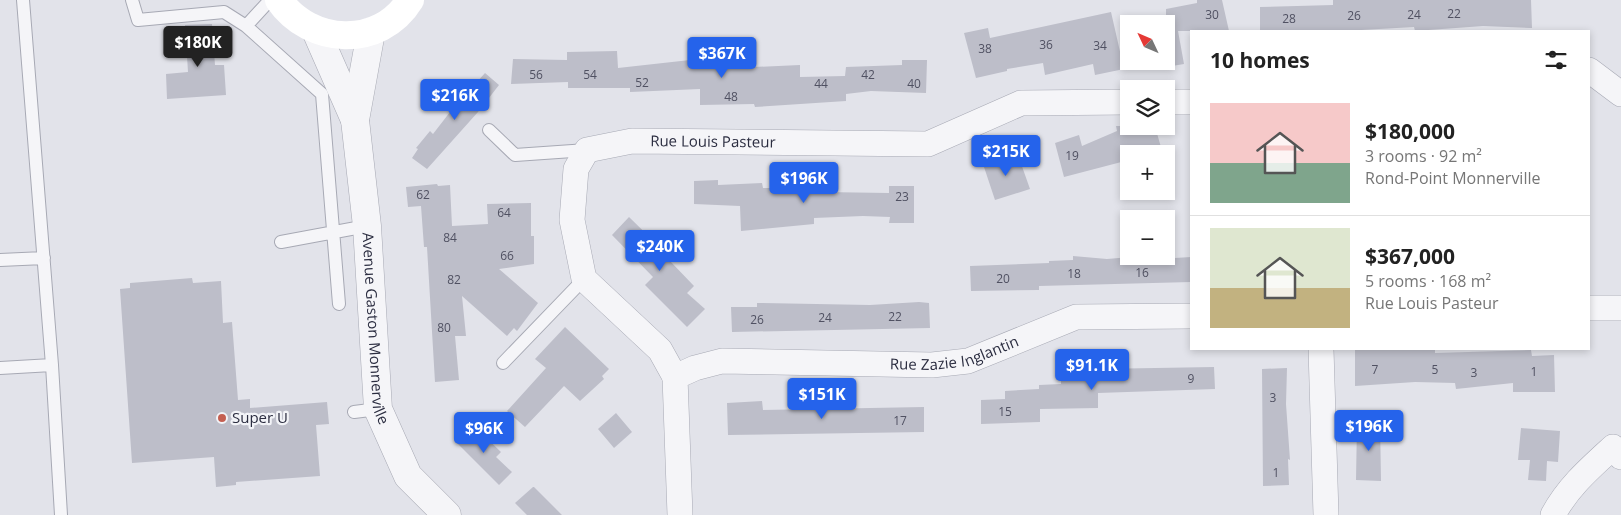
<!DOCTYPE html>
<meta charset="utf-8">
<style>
:root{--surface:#fff;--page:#f6f6f6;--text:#222;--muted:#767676;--line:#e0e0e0;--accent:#2563eb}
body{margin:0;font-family:"Open Sans",sans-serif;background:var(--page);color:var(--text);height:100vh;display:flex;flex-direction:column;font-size:19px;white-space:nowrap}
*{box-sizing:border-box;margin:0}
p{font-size:16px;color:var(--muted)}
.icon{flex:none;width:28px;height:28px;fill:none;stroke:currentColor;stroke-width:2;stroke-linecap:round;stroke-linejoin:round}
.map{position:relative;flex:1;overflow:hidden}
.side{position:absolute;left:1190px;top:30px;width:400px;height:320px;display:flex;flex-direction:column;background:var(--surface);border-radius:0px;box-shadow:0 2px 8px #0003}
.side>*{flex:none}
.needle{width:32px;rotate:314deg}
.controls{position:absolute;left:1120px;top:15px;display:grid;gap:10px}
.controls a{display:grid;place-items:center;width:55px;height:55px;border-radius:0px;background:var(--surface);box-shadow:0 2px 8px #0003;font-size:25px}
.price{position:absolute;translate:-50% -42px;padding:0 11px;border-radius:5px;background:var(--accent);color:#fff;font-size:16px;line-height:32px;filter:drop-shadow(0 1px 2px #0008)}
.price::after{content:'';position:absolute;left:50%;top:30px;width:15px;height:11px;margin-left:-8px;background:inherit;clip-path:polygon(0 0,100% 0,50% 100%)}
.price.current{background:#222;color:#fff}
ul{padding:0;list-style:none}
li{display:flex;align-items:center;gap:15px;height:125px;padding:0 20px}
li+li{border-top:1px solid var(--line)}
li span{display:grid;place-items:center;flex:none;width:140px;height:100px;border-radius:0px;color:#555}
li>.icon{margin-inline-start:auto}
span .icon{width:60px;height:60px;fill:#fffc;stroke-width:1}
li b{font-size:21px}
h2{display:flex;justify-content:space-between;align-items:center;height:60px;padding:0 20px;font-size:21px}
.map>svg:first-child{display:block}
.building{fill:#bdbec9}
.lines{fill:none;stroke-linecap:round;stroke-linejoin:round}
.service-casing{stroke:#a7a9b4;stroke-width:14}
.minor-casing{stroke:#a7a9b4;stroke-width:26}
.tertiary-casing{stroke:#a7a9b4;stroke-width:29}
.service{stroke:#f5f5f8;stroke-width:12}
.minor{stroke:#f5f5f8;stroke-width:25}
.tertiary{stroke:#f5f5f8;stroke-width:28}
.secondary{stroke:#fff;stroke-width:28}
.poi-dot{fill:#c45f51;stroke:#f2f3f7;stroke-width:2}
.labels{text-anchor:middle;stroke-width:4.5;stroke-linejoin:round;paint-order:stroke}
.number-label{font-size:12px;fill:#505162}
.street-label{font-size:15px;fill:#2b2d40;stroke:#f2f3f7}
.poi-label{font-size:15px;fill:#2b2d40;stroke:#f2f3f7;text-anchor:start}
</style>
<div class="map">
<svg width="1621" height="515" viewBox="0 0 1621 515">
<rect width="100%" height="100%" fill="#e2e3ea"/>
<path class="building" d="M1197 0H1222L1229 31H1178L1184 64 1166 67V9L1197 3Z
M1333 0H1531L1532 28 1483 26 1415 31 1414 27 1344 31H1260V7L1333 5Z
M1111 12 1124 69 1095 75 1093 64 1045 75 1043 63 1007 69V71L976 78 964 33 988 28 990 38Z
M212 24 215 65H224L226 95 167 99 166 74 188 72 185 25Z
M617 51 618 68 699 59 700 66 709 65V69L800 65V77L845 76 846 67 902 65V60H927L926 93 871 91 846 94V101L755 107 754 104 700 105V89L630 92V88H568V82L511 84 513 59 567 60V52Z
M485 73 499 85 478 112 427 169 412 158 418 149 416 148 430 131 433 134 474 81 476 83Z
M1116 126H1149L1156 130 1163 154H1129V160L1064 177 1055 143 1079 135 1082 146 1117 131Z
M1018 155 1030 189 995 200 983 164Z
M718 180V185L762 183 763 188H823V192L889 193V186H914V223H889L890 217 863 216 814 218V224L741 231 740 206 694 204V181Z
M437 184 438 186 450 185 452 226 488 224 487 204 531 203V236H534V264L499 269 538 303 517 331 514 328 507 336 462 296 466 336H455L459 380 435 382 427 247H424L421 206 408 207 406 187Z
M629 217 672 259 670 261 694 286 687 293 705 309 687 327 645 285 653 277 612 235Z
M1073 256 1107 259 1142 256V260L1191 257V282L1039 286V290L971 291 970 266 1049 263V261L1073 260Z
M192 278 193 283 221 281 223 323 232 322 238 400 250 399V408L327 402 329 424 316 425 320 476 236 482V485L216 487 214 457 132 463 120 289 130 288V283Z
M919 302 929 303 930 328 732 332 731 307H757V303L870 305Z
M565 327 609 369 602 376 604 379 580 401 564 386 525 427 507 411 546 368 535 359Z
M1355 349H1435V353L1531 350 1532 356 1554 355 1555 392H1513V383L1456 389 1455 383 1415 382 1355 386Z
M1214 367 1215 389 1098 393V408L1040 409V422L981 424V400L1005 399V391L1039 389V385L1061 384V376L1097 375V369Z
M1287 368 1286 404 1290 460 1288 459 1289 485 1263 486 1262 369Z
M762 401 763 410 924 407V432L728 435 727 403Z
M616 413 632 432 614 448 598 429Z
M1380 421 1381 481 1356 480 1357 423Z
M472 424 501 452 496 457 512 472 499 485 455 441Z
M1521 428 1560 431 1558 462 1547 461 1546 481 1528 480 1530 460H1518Z
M533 487H534L562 515H527L515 503Z"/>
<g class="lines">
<g class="service-casing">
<path id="service" d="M23 0 52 365 61 515
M132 0 138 20 224 12 246 26 322 94 339 304
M246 26 270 0
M489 130 515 155 587 150
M281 242 367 226
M0 260 44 258
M503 363 584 279
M0 368 52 365
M354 412 378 409"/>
</g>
<g class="minor-casing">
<g id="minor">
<path d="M1589 70 1621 94"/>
<path d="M1166 102H1191"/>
<path d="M1589 308H1621"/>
<path d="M1321 349 1326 515"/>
<path id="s1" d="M675 377 660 350 584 279 572 220 576 169 587 150 632 141 928 144 1021 103 1129 102"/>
<path id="s2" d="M680 515 675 377 695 368 722 361 932 365 968 361 1076 317 1191 316"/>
<path d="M1553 515C1568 487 1590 468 1613 447L1621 457"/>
</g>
</g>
<g class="tertiary-casing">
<g id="tertiary">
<path d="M316 31 355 120"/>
<path id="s3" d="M371 32 355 120 367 226 378 409 408 476 447 515"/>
</g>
</g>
<use href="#service" class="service"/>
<use href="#minor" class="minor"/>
<use href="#tertiary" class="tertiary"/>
<path class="secondary" d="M279 0C310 45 380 49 410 0"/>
</g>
<circle class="poi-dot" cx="222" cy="418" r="5"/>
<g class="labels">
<g class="number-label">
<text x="1454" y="18">22</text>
<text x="1212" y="19">30</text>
<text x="1414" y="19">24</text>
<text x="1354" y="20">26</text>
<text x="1289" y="23">28</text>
<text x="1046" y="49">36</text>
<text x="1100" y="50">34</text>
<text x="985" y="53">38</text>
<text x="536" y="79">56</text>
<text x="590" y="79">54</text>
<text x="868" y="79">42</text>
<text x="642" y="87">52</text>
<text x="821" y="88">44</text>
<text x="914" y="88">40</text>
<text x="731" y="101">48</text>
<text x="1072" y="160">19</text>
<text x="423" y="199">62</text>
<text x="902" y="201">23</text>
<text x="504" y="217">64</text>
<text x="450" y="242">84</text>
<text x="507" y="260">66</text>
<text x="1142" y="277">16</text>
<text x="1074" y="278">18</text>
<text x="1003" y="283">20</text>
<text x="454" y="284">82</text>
<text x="895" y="321">22</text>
<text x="825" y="322">24</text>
<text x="757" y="324">26</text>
<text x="444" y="332">80</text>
<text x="1375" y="374">7</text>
<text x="1435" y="374">5</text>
<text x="1534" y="376">1</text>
<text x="1474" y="377">3</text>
<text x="1191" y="383">9</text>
<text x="1273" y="402">3</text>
<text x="1005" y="416">15</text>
<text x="900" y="425">17</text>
<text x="1276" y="477">1</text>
</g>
<g class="street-label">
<text dy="5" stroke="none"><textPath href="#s1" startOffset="395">Rue Louis Pasteur</textPath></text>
<text dy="5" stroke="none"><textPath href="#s3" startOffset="299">Avenue Gaston Monnerville</textPath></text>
<text dy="5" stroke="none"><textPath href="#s2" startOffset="422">Rue Zazie Inglantin</textPath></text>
</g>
<g class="poi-label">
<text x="232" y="423">Super U</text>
</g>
</g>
</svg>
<div class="controls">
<a><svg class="needle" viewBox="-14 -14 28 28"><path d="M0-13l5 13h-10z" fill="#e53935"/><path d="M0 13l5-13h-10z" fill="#767676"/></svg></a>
<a><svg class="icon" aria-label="layers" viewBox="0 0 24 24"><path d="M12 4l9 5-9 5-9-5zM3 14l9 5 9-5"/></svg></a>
<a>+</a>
<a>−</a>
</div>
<b class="price current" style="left:198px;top:68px">$180K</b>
<b class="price" style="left:722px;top:79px">$367K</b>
<b class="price" style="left:455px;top:121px">$216K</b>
<b class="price" style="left:1006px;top:177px">$215K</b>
<b class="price" style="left:804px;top:204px">$196K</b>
<b class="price" style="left:660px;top:272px">$240K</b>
<b class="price" style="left:1092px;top:391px">$91.1K</b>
<b class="price" style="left:822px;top:420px">$151K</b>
<b class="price" style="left:1369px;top:452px">$196K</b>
<b class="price" style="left:484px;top:454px">$96K</b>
<section class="side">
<h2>10 homes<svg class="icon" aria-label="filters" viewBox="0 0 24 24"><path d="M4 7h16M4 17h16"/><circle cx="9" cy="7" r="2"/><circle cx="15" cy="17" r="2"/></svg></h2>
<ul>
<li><span style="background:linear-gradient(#f6c9c9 60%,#7fa58c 0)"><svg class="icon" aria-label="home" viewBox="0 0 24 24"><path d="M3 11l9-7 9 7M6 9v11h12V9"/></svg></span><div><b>$180,000</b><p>3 rooms · 92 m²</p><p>Rond-Point Monnerville</p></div></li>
<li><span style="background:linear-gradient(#dfe7d0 60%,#c2b280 0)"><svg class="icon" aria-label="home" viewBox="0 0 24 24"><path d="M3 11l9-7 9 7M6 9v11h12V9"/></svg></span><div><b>$367,000</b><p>5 rooms · 168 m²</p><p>Rue Louis Pasteur</p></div></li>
</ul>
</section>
</div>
